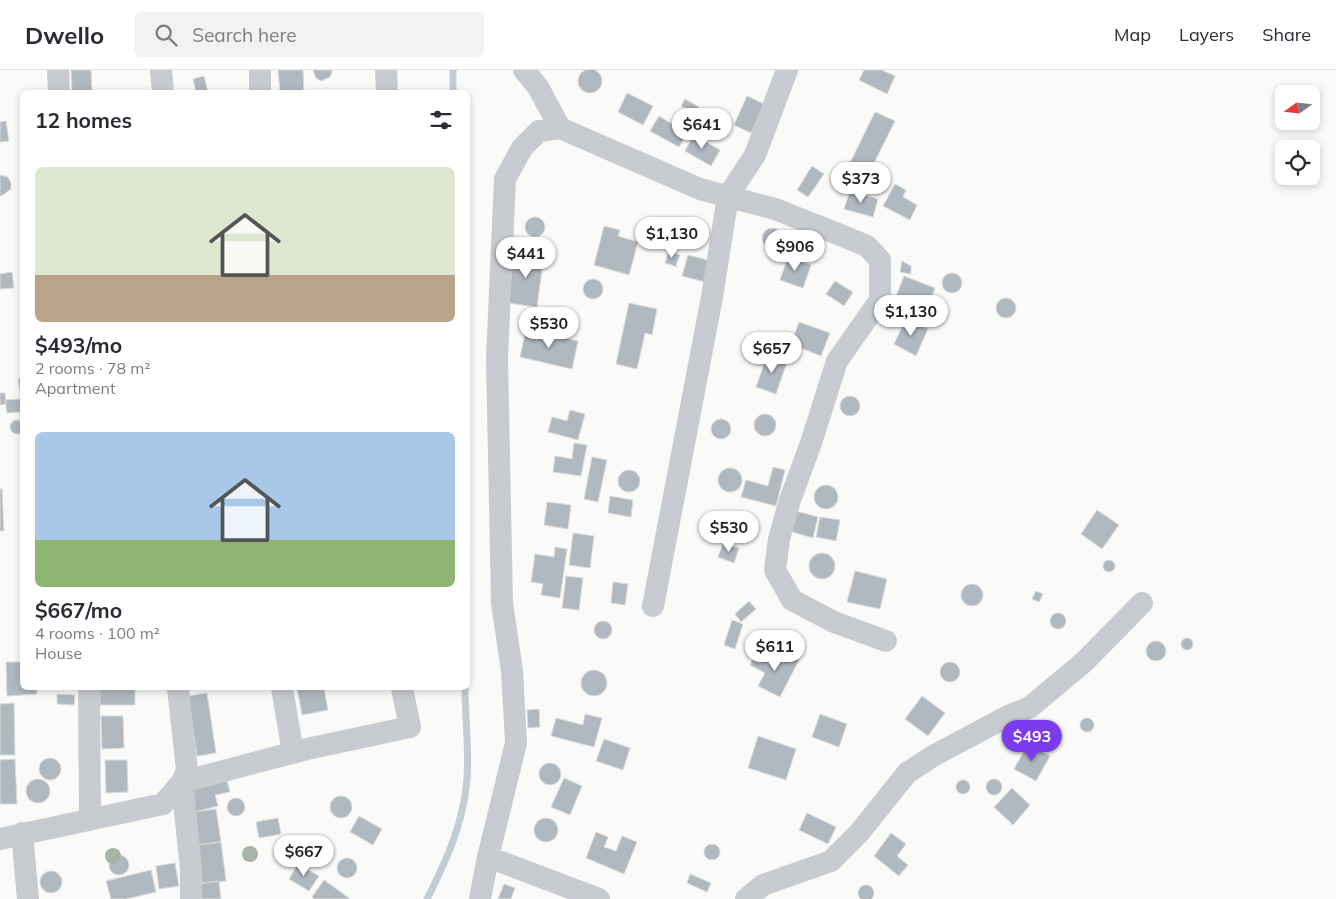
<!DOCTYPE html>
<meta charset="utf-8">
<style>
:root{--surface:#fff;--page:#f2f2f3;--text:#2b2b33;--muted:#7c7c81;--line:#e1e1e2;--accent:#7c3aed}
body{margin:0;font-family:Mulish,sans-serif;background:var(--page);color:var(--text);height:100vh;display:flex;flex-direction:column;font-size:19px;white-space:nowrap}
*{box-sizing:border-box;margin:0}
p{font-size:16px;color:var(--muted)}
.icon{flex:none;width:28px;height:28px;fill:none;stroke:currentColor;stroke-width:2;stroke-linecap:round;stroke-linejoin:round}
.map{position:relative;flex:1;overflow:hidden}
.side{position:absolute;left:20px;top:20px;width:450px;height:600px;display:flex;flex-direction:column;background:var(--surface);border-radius:8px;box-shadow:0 2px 8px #0003}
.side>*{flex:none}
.needle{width:32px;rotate:255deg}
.controls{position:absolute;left:1275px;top:15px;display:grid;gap:10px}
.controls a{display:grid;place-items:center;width:45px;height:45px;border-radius:8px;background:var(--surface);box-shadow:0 2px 8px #0003;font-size:25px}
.price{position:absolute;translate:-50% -42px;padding:0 11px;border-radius:18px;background:#fff;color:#222;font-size:16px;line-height:32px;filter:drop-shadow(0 1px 2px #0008)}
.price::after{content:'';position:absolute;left:50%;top:30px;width:15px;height:11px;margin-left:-8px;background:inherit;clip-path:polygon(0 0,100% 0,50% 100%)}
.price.on{background:var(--accent);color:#fff}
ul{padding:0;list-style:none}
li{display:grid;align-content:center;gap:10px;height:265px;padding:0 15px}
li span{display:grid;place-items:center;height:155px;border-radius:8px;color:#555}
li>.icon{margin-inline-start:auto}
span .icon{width:90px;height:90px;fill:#fffc;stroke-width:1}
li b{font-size:21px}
h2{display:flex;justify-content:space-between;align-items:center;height:60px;padding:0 15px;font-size:21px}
header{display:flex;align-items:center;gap:30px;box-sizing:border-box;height:70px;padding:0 25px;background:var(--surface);border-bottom:1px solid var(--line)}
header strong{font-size:24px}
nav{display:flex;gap:28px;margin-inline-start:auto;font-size:18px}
.search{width:350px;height:45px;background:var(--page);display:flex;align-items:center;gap:12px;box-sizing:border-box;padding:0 18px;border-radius:8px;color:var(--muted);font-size:19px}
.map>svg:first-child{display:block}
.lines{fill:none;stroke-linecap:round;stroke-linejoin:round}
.stream{stroke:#c3cdd3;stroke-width:7}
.building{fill:#b0b8c0;stroke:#dcdcda}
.street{stroke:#c8cbd0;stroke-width:22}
.tree{fill:#a8b5a6}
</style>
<header>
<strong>Dwello</strong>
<div class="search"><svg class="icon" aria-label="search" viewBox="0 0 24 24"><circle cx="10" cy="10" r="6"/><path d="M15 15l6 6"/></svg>Search here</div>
<nav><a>Map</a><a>Layers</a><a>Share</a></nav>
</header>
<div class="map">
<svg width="1336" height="829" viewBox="0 0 1336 829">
<rect width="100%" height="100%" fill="#fafaf8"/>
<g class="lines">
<path class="stream" d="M453 22V0
M427 829C442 799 456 770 463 736 472 698 465 656 465 618"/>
</g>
<path class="building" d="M578 11a12 12 0 1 1 24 0a12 12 0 1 1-24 0Z
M71 0H91L92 21 72 22Z
M278 0H303L304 22H280Z
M313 0H332V2L330 7 321 11 316 8Z
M864 0H882L895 6 887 24 859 10Z
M204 6 208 22H196L193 9Z
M627 23 653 36 643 55 618 42Z
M747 26 764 34 751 63 734 55Z
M685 29 699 37 695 44 681 36Z
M875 42 895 51 869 103 850 93Z
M659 46 677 57 681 50 691 56 679 77 650 61Z
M6 51 9 71 0 72V52Z
M694 65 720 80 711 96 685 81Z
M812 96 824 104 808 127 797 120Z
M0 105 8 107 11 113V119L3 125 0 126Z
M895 114 906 120 903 127 917 135 910 150 883 136Z
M850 121 878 129 873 147 844 139Z
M525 157a10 10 0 1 1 20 0a10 10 0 1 1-20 0Z
M604 156 620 160 618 166 638 172 629 205 594 195Z
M762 168a10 10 0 1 1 20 0a10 10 0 1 1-20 0Z
M514 181 544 184 537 237 508 233Z
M669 181 680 185 676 195 678 197 665 193Z
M688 185 711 191 705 212 682 206Z
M788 187 811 195 803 218 780 210Z
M902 191 911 196V204L900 202Z
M12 202 14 218 0 219V204Z
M942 213a10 10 0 1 1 20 0a10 10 0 1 1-20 0Z
M904 206 935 218 928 239 896 227Z
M583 219a10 10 0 1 1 20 0a10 10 0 1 1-20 0Z
M835 211 853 222 844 236 826 224Z
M996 238a10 10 0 1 1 20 0a10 10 0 1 1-20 0Z
M629 233 657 239 652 265 645 263 637 299 616 294Z
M906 249 928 259 916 286 894 274Z
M799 252 830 263 821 286 791 274Z
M526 259 578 271 572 299 520 287Z
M767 285 787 292 776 324 756 317Z
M22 308V329H21L18 309Z
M0 323H5L6 334 0 335Z
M840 336a10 10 0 1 1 20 0a10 10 0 1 1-20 0Z
M21 329H22V342L7 343 5 330Z
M570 340 585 344 578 370 548 362 552 347 567 351Z
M754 355a11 11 0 1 1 22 0a11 11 0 1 1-22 0Z
M711 359a10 10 0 1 1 20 0a10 10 0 1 1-20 0Z
M10 357a7 7 0 1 1 14 0a7 7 0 1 1-14 0Z
M574 373 587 375 581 406 553 402 555 386 572 389Z
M592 387 607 390 598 432 584 429Z
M773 397 785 400 776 436 741 427 746 410 768 416Z
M718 410a12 12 0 1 1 24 0a12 12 0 1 1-24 0Z
M618 411a11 11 0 1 1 22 0a11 11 0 1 1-22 0Z
M814 427a12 12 0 1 1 24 0a12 12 0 1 1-24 0Z
M0 419H2L4 461H0Z
M610 426 633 430 631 447 608 443Z
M547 432 571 435 568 459 544 455Z
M792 440 818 447 813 468 786 460Z
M1097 440 1119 455 1102 479 1081 464Z
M820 447 840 450 836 471 816 467Z
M573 463 594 466 590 498 569 495Z
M723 473 739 478 734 493 718 487Z
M555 477 567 479 560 528 541 525 543 514 531 512 535 484 554 487Z
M809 496a13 13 0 1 1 26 0a13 13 0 1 1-26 0Z
M1103 496a6 6 0 1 1 12 0a6 6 0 1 1-12 0Z
M855 501 887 509 880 539 847 532Z
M566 506 583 508 579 540 562 538Z
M613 512 628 514 625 535 611 533Z
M961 525a11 11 0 1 1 22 0a11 11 0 1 1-22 0Z
M1036 521 1043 524 1039 532 1032 529Z
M749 531 756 539 741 552 735 544Z
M1050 551a8 8 0 1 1 16 0a8 8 0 1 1-16 0Z
M732 550 743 554 735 579 724 575Z
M594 560a9 9 0 1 1 18 0a9 9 0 1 1-18 0Z
M1181 574a6 6 0 1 1 12 0a6 6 0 1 1-12 0Z
M1146 581a10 10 0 1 1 20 0a10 10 0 1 1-20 0Z
M782 581 799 590 780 627 758 616 765 603 750 595 756 583 776 593Z
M6 592H22V618H37V624L7 626Z
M940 602a10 10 0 1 1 20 0a10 10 0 1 1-20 0Z
M581 613a13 13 0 1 1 26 0a13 13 0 1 1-26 0Z
M100 618 135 619V635H100Z
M297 618H324L328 640 302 645Z
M207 623 216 683 197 686 188 626Z
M57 624 75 625 74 635 57 634Z
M922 626 945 643 928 666 905 649Z
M14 633 15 685H0V634Z
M539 639 540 657 528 658 527 640Z
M585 644 602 648 594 677 551 666 556 648 583 655Z
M820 644 847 654 839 677 812 667Z
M101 646H123L124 678 102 679Z
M1080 655a7 7 0 1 1 14 0a7 7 0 1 1-14 0Z
M758 666 796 679 786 710 748 698Z
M604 669 630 678 623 700 596 691Z
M1028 674 1050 686 1036 711 1014 699Z
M39 699a11 11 0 1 1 22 0a11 11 0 1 1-22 0Z
M15 689 17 734H0V690Z
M105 690H127L128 722 106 723Z
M539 704a11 11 0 1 1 22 0a11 11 0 1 1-22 0Z
M564 708 582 716 570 745 551 737Z
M986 717a8 8 0 1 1 16 0a8 8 0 1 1-16 0Z
M26 721a12 12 0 1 1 24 0a12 12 0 1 1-24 0Z
M956 717a7 7 0 1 1 14 0a7 7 0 1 1-14 0Z
M227 711 230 722 215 725 218 736 195 742 190 720Z
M1012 718 1030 735 1013 755 994 737Z
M330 737a11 11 0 1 1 22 0a11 11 0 1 1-22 0Z
M227 737a9 9 0 1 1 18 0a9 9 0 1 1-18 0Z
M216 739 221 772 197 775 193 742Z
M807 743 836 757 828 774 799 760Z
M359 746 382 759 373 775 350 762Z
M534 760a12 12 0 1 1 24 0a12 12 0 1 1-24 0Z
M278 748 281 764 259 768 256 752Z
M596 762 608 767 604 777 616 781 622 766 637 772 624 804 586 788Z
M891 763 906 774 897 786 908 795 899 806 874 786Z
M221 772 226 811 202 813 197 775Z
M704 782a8 8 0 1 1 16 0a8 8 0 1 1-16 0Z
M109 795a10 10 0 1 1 20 0a10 10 0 1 1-20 0Z
M337 798a10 10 0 1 1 20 0a10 10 0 1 1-20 0Z
M175 793 179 816 159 819 156 796Z
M298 794 319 806 309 821 289 809Z
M151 800 156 822 126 829H111L106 811Z
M40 812a11 11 0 1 1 22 0a11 11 0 1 1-22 0Z
M690 804 711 813 707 822 687 813Z
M324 810 349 828V829H314L312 827Z
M219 811 221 829H198L197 814Z
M504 814 515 818 511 829H498Z
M858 823a8 8 0 1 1 16 0a8 8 0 1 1-16 0Z"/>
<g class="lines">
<path class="street" d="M58 0 59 22
M161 0 163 22
M386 0 387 22
M524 0 538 17 560 58
M260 22V0
M653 536 712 227 728 126 755 85 787 0
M89 618 90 749
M178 618 187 700 182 712 191 799V829
M282 618 293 683
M22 763 28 829
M0 769 163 734 182 712 307 679 410 657 402 618
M488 787 599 829
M480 829 488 787 516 673 512 601 502 533 497 288 505 109 522 78 539 61 560 58 700 119 775 139 843 166 867 176 880 190V230L837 291 811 373 790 430 779 469 775 500 792 530 834 552 886 571
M746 829 763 815 831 791 859 763 907 703 933 686 1010 645 1029 638 1084 592 1142 533"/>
</g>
<g class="tree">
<circle cx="790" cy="178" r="8"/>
<circle cx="250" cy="784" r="8"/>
<circle cx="113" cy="786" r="8"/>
</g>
</svg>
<div class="controls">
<a><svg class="needle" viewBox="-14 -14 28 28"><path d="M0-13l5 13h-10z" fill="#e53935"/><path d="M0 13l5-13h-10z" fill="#7c7c81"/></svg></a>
<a><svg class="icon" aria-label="locate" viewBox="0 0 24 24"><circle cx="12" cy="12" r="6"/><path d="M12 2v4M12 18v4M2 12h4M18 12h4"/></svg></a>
</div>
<b class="price" style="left:702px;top:80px">$641</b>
<b class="price" style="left:861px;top:134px">$373</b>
<b class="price" style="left:672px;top:189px">$1,130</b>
<b class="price" style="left:795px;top:202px">$906</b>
<b class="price" style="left:526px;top:209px">$441</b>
<b class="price" style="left:911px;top:267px">$1,130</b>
<b class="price" style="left:549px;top:279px">$530</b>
<b class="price" style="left:772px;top:304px">$657</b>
<b class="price" style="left:729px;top:483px">$530</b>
<b class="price" style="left:775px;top:602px">$611</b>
<b class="price on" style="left:1032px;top:692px">$493</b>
<b class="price" style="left:304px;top:807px">$667</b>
<section class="side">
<h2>12 homes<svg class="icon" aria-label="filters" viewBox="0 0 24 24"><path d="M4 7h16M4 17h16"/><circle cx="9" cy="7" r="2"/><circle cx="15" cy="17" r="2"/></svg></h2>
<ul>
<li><span style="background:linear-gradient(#dfe7d0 70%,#b9a48a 0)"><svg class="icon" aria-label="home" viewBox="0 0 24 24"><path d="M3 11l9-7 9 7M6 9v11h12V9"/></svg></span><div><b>$493/mo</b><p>2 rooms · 78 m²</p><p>Apartment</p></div></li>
<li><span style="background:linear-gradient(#a9c7e8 70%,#8fb573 0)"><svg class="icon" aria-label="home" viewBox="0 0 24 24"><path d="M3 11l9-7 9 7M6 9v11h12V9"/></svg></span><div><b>$667/mo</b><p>4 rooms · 100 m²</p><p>House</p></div></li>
</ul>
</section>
</div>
